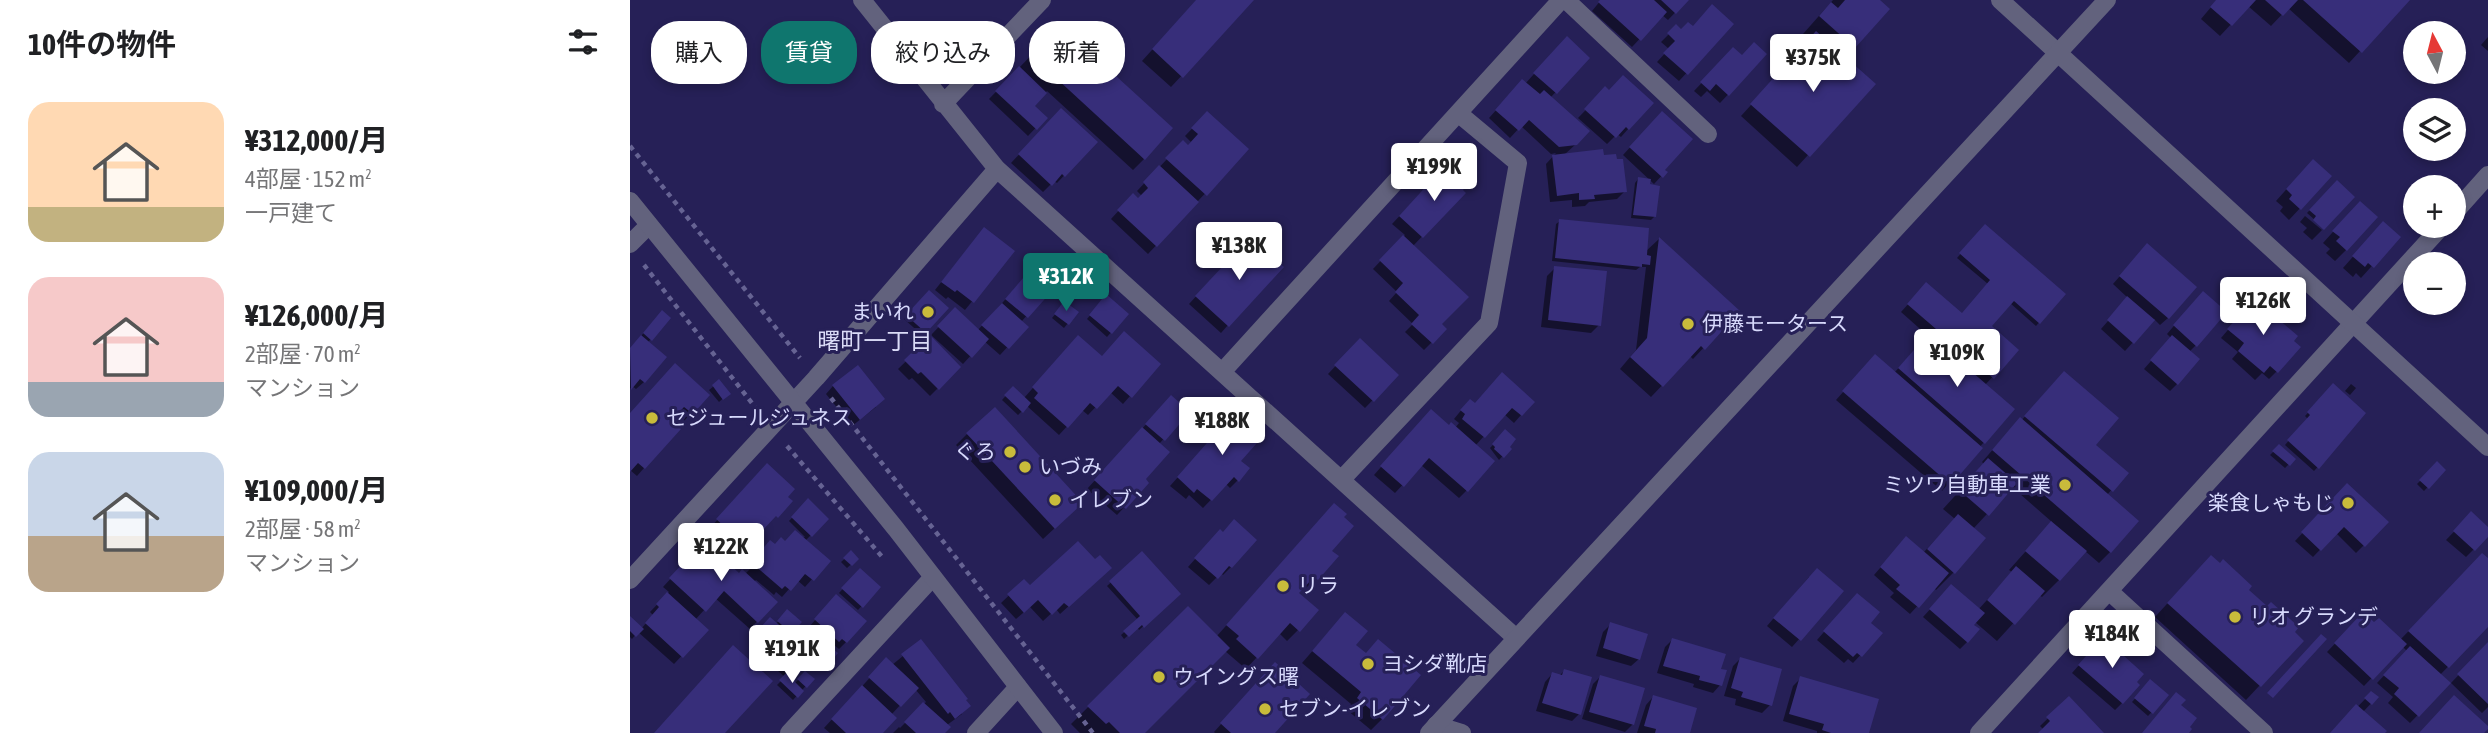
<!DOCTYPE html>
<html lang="ja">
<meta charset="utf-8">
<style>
:root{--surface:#fff;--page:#f6f6f6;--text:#202124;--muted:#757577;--accent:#0f766e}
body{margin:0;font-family:"Asap Condensed","Noto Sans JP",sans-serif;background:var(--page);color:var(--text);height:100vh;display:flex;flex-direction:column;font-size:26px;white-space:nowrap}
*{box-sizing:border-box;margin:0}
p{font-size:23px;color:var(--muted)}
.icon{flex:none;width:38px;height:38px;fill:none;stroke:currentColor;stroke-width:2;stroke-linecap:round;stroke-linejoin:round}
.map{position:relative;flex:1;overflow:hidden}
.panel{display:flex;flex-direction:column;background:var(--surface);width:630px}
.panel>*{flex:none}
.hud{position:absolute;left:21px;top:21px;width:665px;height:63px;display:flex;gap:14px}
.needle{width:46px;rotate:353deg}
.controls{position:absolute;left:1773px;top:21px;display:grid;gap:14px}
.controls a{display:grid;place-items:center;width:63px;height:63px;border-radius:50%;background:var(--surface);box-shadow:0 4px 10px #0003;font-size:35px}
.price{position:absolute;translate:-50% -60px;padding:0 16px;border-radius:7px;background:#fff;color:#222;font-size:23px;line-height:46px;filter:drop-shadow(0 2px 4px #0008)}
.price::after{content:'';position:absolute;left:50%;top:42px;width:21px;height:16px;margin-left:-10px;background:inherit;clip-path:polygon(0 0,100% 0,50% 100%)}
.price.selected{background:var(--accent);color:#fff}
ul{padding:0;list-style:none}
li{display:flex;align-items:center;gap:21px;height:175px;padding:0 28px}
li span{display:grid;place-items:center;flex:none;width:196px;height:140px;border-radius:21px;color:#555}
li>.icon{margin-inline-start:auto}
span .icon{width:84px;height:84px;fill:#fffc;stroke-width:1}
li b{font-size:30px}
h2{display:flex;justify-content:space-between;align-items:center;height:84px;padding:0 28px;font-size:30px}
.pill{padding:0 24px;border-radius:28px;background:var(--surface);box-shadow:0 4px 10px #0003;font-size:24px;line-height:63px}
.pill.selected{background:var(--accent);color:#fff}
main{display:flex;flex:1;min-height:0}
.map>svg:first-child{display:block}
.shadow{fill:#0007}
.building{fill:#372e7a}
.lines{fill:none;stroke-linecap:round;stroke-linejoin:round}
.path{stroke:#666393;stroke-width:4.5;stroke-dasharray:5 5;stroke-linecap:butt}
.minor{stroke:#62627d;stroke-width:18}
.tertiary{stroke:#62627d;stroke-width:18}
.poi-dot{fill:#c8bb3b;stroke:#262057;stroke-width:2.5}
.labels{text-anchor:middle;stroke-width:6;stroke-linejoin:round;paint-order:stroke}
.poi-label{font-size:21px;fill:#d7d9fc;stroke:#262057;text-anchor:start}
.neighbourhood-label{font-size:23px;fill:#dadbf7;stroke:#262057}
</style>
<main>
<section class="panel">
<h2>10件の物件<svg class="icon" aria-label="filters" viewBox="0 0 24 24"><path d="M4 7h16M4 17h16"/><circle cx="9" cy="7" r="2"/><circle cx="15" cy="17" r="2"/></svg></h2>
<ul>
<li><span style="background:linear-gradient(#ffd9b3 75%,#c2b280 0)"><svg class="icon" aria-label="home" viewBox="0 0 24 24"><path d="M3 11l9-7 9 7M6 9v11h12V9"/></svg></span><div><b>¥312,000/月</b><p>4部屋 · 152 m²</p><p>一戸建て</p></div></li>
<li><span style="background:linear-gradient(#f6c9c9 75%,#9aa5b1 0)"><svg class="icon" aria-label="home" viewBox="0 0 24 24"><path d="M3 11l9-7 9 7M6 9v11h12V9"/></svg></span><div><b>¥126,000/月</b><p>2部屋 · 70 m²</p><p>マンション</p></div></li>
<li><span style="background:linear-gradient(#c9d6e8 60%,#b9a48a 0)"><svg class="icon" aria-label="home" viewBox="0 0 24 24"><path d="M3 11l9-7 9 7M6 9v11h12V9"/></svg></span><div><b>¥109,000/月</b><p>2部屋 · 58 m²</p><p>マンション</p></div></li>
</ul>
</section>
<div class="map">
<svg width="1858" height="733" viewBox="0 0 1858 733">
<rect width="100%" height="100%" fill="#262057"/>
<path class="shadow" d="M567 0H622L541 87 512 61Z
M971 0H1057L1038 20 1032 15 1002 47 962 11Z
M1203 0H1247L1258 9 1213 57 1243 84 1167 167 1111 116 1180 40 1173 34Z
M1587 0H1777L1719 63 1658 8 1641 26 1618 6 1590 36 1571 19Z
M1102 24 1049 81 1027 62 1039 49 1031 42 1046 27 1051 31Z
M1858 37V51L1851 45Z
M418 38 514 159 503 170 417 91 402 106 415 118 398 136 359 99Z
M929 46 958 58 920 98 946 144 934 155 995 191 987 199 959 202 955 206 942 207V200L920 202 916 164 926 153 921 154 891 126 880 138 859 118 885 89 895 84Z
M1103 50 1112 57 1135 55 1090 103 1077 91 1071 97 1064 91Z
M976 89 979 92 1021 103 991 137 987 134 977 144 948 118Z
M431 110 466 142 427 183 424 181 413 192 381 163Z
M577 113 617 149 518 254 481 219 503 195 508 201 512 196 507 191 553 142 557 147 561 142 555 136Z
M1025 120 1033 171 1035 172 1024 184 993 155Z
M811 172 833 193 783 246 810 325 815 329 794 350 775 332 783 324 759 301 767 292 743 269 775 235 762 224Z
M1672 172 1700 176 1659 220 1650 211 1653 207 1646 201Z
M1008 179 1025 216 1021 220 1001 218 1005 183Z
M1696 193 1694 228 1677 213Z
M1719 214 1716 250 1705 261 1696 253 1700 249 1693 243Z
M1675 216 1692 230 1682 240 1673 232 1677 228 1670 222Z
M930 221 1015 252 1029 239 1108 311 1063 359 1060 356 1021 397 990 369 1006 350 1016 267H1010L1006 270 922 261 926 224Z
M1355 226 1433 295 1406 326 1380 303 1359 327 1387 350 1355 385 1354 442 1312 491 1206 400 1238 364 1264 373 1298 336 1271 312 1289 292 1332 315 1358 284 1327 258Z
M1742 235 1768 237 1731 278 1726 273 1723 277 1713 268Z
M347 237 383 251 335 310 318 297 316 299 305 290Z
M612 246 598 325 591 333 559 304Z
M1510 253 1538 318 1530 325 1524 319 1495 351 1471 329 1498 298 1483 284Z
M925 268 969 325 961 333 911 327 917 276Z
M399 273 426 283 391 322 396 327 370 355 354 341 333 364 301 335 325 310 348 330Z
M299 293 317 309 292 335 274 319Z
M473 300 497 314 477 337 457 319Z
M1565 301 1566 345 1559 352 1547 384 1540 391 1514 369 1541 338 1537 334Z
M1608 306 1627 308 1647 371 1639 379 1632 373 1625 380 1602 359 1608 352 1591 338 1603 324 1597 319Z
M431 307 447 312 434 328 422 318Z
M29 315 21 339 17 343 14 382 6 389 2 386 0 389V349Z
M300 338 329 367 300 396 282 378 279 380 268 369Z
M730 340 767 375 735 408 698 374Z
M441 345 500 396 493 404 480 392 458 415 452 410 429 435 397 406 388 415 372 400 383 388 394 398Z
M89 382 98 394 89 402 79 390Z
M865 382 891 415 884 423 874 414 845 446 836 491 829 498 791 465 765 493 744 475 793 419 825 428 829 423 824 419 833 408 845 405Z
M1423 384 1464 445 1496 473 1477 495 1480 552 1469 563 1455 551 1429 580 1412 597 1409 595 1367 641 1345 622 1337 642 1330 649 1293 617 1314 594 1348 610 1382 572 1379 570 1422 522 1382 487 1343 529 1324 572 1306 590 1304 588 1280 614 1260 597 1264 593 1244 575 1269 546 1293 553 1325 519 1313 509 1354 464 1352 462 1379 431 1391 421Z
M1721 384 1726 388 1720 395 1715 391Z
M203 386 246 407 222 426 196 394Z
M1703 386 1718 434 1684 471 1655 445 1678 419 1675 416Z
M78 395 54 421 45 413 14 468 7 476 0 470V415Z
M541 397 558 412 529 444 513 480 517 483 487 515 457 489Z
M599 420 609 461 608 480 600 488 596 484 573 508 559 495 556 499 540 486Z
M875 432 877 447 879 449 869 460 860 448Z
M337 434 440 514 413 539 326 445Z
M1649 446 1664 459 1655 468 1640 455Z
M1807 464 1814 470 1794 491 1787 484Z
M130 473 160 501 108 553 80 528Z
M1717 486 1756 523 1726 553 1706 533 1683 557 1665 541Z
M178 501 197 519 175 541 198 561 175 587 167 580 152 597 146 592 144 595 126 580 124 582 145 602 120 629 85 598 65 620 76 630 44 664 8 632 2 639 0 637V618L11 629 23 615 20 612 39 592 33 587 66 551 109 575 115 574 121 568 119 566 133 550 175 537 159 521Z
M1841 514 1858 530V535L1836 557 1816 540Z
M693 517 686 578 675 589 672 587 667 593 668 630 657 641 649 633 616 669 595 651 512 733H450L441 724 558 608 586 637Z
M583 539 601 567 593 575 591 573 579 585 558 567Z
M221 553 227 559 217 568 211 562Z
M512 554 549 594 509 630 507 627 494 639 491 635 508 620 477 586Z
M1852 555 1858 561V625L1810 675 1819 683 1780 723 1758 703 1763 697 1747 683 1777 651 1772 646 1734 686 1697 652 1733 614 1744 625 1770 640Z
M230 570 249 587 228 610 209 593Z
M1567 571 1616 590 1671 641 1616 700 1525 617Z
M472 576 430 614 426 609 413 621 400 607 386 619 371 603 394 581 400 587Z
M1179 577 1212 591 1162 647 1137 626Z
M1219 603 1251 633 1223 663 1218 659 1214 663 1187 640Z
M199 604 216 642 209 649 204 645 200 649 206 654 195 665 183 655 161 680 164 684 175 673 182 679 163 700 147 685 155 677 120 647 127 639 124 636 140 619 146 624 154 615 170 622 158 635 166 642Z
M981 624 1009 659 1001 666 966 656 973 632Z
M705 625 723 645 752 719 741 730 717 710 721 704 672 663Z
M1042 640 1089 670 1090 685 1083 693 1063 687 1064 684 1027 673 1035 647Z
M290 642 332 714 317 725 313 733H263L269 727 270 728 296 702 285 689 261 715 251 733H200L194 728 256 660 262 665Z
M1858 644V707L1852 713 1821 683Z
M1465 647 1492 703 1485 710 1442 673Z
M1110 659 1140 705 1132 713 1105 705 1106 699 1094 696 1103 666Z
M934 671 949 714 942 721 906 711 915 682 922 674 929 676Z
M638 672 643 733H585L584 732Z
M971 676 1003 724 995 732 952 719 963 684Z
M1171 678 1238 733H1187V731L1153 721 1163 686Z
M1520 682 1537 696 1518 716 1502 702Z
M1741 693 1746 698 1733 712 1752 733H1702Z
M1023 697 1058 733H1007L1016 705Z
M1439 698 1471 733H1410L1414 730 1410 726Z"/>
<path class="building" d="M566 0H624L553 78 522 49Z
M970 0H1024L1037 12 1011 41 968 2Z
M1031 0H1059L1046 14Z
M1215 0H1250L1260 9 1225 48 1189 16 1201 2 1208 8Z
M1586 0H1626L1602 26 1580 7Z
M1635 0H1668L1653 16Z
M1673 0H1780L1732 53Z
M1082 4 1104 24 1058 75 1033 53 1045 41 1037 33 1046 24 1051 29 1058 22 1063 26Z
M429 24 543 128 515 160 401 55Z
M1186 31 1246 84 1180 157 1120 104Z
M937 36 960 58 927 94 903 73Z
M1124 42 1137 54 1099 96 1086 84 1080 91 1070 82 1103 47 1112 55Z
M389 66 417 93 405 106 418 118 407 130 365 91Z
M993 75 1024 103 999 130 996 127 986 138 954 109 975 86 979 90Z
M892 79 910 94 914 90 960 131 947 145 929 147 899 120 889 131 865 110Z
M431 108 468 142 435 177 432 174 422 186 388 154Z
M577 111 619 149 577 196 535 158 553 140 558 145 568 134 561 128Z
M1032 111 1063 139 1035 170 1038 172 1033 178 999 147Z
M973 149 974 155 986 154 987 159H993L997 192 964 195 965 199 949 200V193L927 196 922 155Z
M1683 159 1702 176 1671 210 1659 199 1662 195 1656 189Z
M529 165 569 202 527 247 487 210 503 193 508 198 518 188 513 182Z
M811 170 820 178 826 173 838 184 833 190 836 193 793 238 769 216Z
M1008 177 1021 179 1020 184 1030 186 1026 217 1003 215Z
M1707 180 1725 197 1694 230 1683 220 1686 216 1679 210Z
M1730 201 1748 217 1717 251 1706 241 1710 237 1702 231Z
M929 219 1019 228 1017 255 1021 256 1020 265 1012 264V267L925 258Z
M1753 221 1771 237 1744 268 1738 263 1735 267 1722 256Z
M1355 224 1436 294 1410 324 1384 301 1362 326 1389 350 1364 379 1277 304 1296 282 1332 313 1360 280 1329 253Z
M354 227 385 251 344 303 327 290 325 292 311 282Z
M773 235 839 297 812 324 817 329 803 344 781 324 789 315 765 292 773 283 749 260Z
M620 237 654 267 599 327 565 296Z
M1029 237 1110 311 1075 350 1071 346 1033 387 1000 357 1017 338Z
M1517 243 1567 287 1539 319 1489 276Z
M406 263 429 283 398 318 375 299Z
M924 266 977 271 971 326 918 320Z
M299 290 319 308 296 333 276 315Z
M1573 291 1597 312 1567 347 1543 325Z
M476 294 499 314 482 334 459 315Z
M1497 296 1525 320 1504 344 1477 320Z
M1615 296 1627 306 1629 303 1668 336 1664 341 1671 347 1648 373 1640 366 1634 373 1608 351 1614 343 1597 329 1609 316 1603 310Z
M434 301 449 312 439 325 424 314Z
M372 303 399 327 379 349 351 325Z
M325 307 359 339 342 358 307 326Z
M32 310 41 318 22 341 13 333Z
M494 331 531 364 502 398 488 386 467 409 460 403 438 428 404 398 408 393 402 387 448 335 472 356Z
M1298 334 1385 409 1355 444 1268 368Z
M11 335 37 357 15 383 10 379 1 390 0 348Z
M300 335 331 367 309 390 291 372 288 374 274 360Z
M1542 335 1570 359 1548 385 1520 360Z
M730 338 769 375 744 402 704 365Z
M1245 354 1353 448 1321 485 1212 391Z
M45 363 80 395 63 414 54 407 41 421 51 429 15 469 8 463 0 472V413Z
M228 365 255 399 230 420 202 385Z
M1434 371 1489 418 1466 445 1499 473 1483 492 1394 416Z
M872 372 905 402 892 416 882 408 855 438 832 419 835 414 830 410 840 399 845 403Z
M89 379 101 394 93 400 82 385Z
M1703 383 1736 413 1689 469 1657 440 1680 415 1677 412Z
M383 386 401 403 393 413 374 395Z
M541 395 560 412 535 441 515 424Z
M365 407 453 503 425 529 336 433Z
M801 409 819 425 821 422 865 461 838 492 799 458 774 487 750 466Z
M606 410 635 434 611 461 620 468 609 482 604 477 582 501 567 489 564 493 547 477Z
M1390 417 1509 521 1481 553 1362 450Z
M512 427 540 452 516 479 519 483 496 509 464 480Z
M875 429 886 439 880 447 882 449 874 458 864 449 865 447 862 444Z
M1649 444 1666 459 1660 466 1642 451Z
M1358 458 1387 483 1359 516 1329 490Z
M1807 461 1816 470 1799 489 1789 480Z
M137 463 165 489 158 497 163 501 148 518 146 516 117 547 86 519Z
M1717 483 1759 522 1735 547 1714 527 1691 551 1671 532Z
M178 498 199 519 182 537 161 517Z
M704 503 717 514 714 517 724 526 702 551 709 556 688 580 684 577 669 593 689 610 670 632 660 623 628 659 606 639 609 636 596 625Z
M1841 511 1858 527V537L1845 551 1823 531Z
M1328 514 1356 538 1325 574 1297 549Z
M604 519 627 540 602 568 599 566 588 579 564 558 590 529 593 532Z
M1421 521 1457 551 1430 581 1395 551Z
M165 530 201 561 184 581 175 574 161 591 155 586 152 589 123 564 127 559 125 558 140 540 145 544 151 537 155 541Z
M1276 536 1319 573 1289 608 1266 589 1270 585 1250 567Z
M74 541 109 573 112 569 148 602 128 623 94 591 76 612 39 578Z
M448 541 465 559 470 555 482 568 439 607 434 603 422 615 408 600 394 613 377 594 394 579 400 585Z
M221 550 229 559 222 566 213 558Z
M512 551 551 594 514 628 512 625 499 637 493 631 510 616 479 581Z
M1852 553 1858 558V627L1819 668 1778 631Z
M1581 555 1590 563 1593 559 1622 586 1619 590 1637 606 1641 602 1669 627 1665 632 1674 641 1631 687 1537 603Z
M1386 566 1415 591 1385 625 1357 600Z
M230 568 251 587 233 608 211 588Z
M1187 568 1214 591 1171 641 1143 618Z
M1321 584 1355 613 1344 625 1350 629 1338 643 1299 609Z
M37 592 79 630 53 658 15 623 29 607 26 604Z
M1227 593 1250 612 1241 623 1253 633 1232 657 1227 653 1223 657 1193 631Z
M206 594 237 621 217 643 212 639 209 642 184 619Z
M558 606 600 648 515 733H490L479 722 476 724 457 706Z
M157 609 172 622 162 633 147 621Z
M715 612 738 631 726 645 736 653 748 639 791 675 753 720 727 698 731 692 682 651Z
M1733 612 1744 622 1749 618 1777 644 1743 680 1704 643Z
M0 616 14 629 6 637 0 631Z
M140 617 185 656 168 675 127 638 133 631 130 628Z
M980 622 1018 634 1010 660 973 648Z
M178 628 208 653 200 663 169 637Z
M1691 634 1697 639 1643 698 1637 693Z
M1473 637 1514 674 1507 682 1510 685 1493 704 1448 665Z
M1042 638 1096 654 1091 669 1097 670 1092 686 1069 680 1070 676 1033 666Z
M291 639 338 699 336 700 341 706 325 719 320 712 318 714 271 654Z
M1858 642V704L1827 674Z
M103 645 143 681 95 733H24Z
M1780 646 1821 683 1789 717 1764 694 1769 688 1753 675Z
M256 657 289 688 271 707 238 677Z
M1110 657 1152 669 1142 706 1111 697 1113 692 1101 688Z
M645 662 680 694 645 733H601L590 723Z
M934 669 962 677 951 715 912 703 922 672 932 675Z
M175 671 185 679 177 688 167 679Z
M156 673 174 691 168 698 149 680Z
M970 675 1015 688 1004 725 959 712Z
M1170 676 1249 699 1239 733H1201L1192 730 1194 724 1159 714Z
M1520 679 1539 695 1523 714 1504 698Z
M232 685 267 718 253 733H216L201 719Z
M1741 691 1749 697 1742 705 1734 698Z
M1546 692 1556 700 1551 705 1567 718 1560 727 1562 729 1559 733H1512Z
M1023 695 1067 708 1060 733H1025L1026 729 1014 726Z
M1824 695 1858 726V729L1854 733H1789Z
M1439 696 1474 733H1408L1420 721 1416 717Z
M293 702 321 727 315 733H286L274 722Z
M1726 704 1757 731 1755 733H1700Z"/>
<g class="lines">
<path class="path" d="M0 146 170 358
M14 265 125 407
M201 398 463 733
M157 446 254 559"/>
<path class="minor" d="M232 0 367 169 886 638
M936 0 1078 134
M1370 0 1428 53
M313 104 412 0
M1824 213 1858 175
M0 244 19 225
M593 371 931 0
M712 479 859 323 888 163 828 113
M0 580 186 378 367 169
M1479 591 1634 733
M806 725 832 733
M159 733 303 577
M346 733 388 687
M1349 733 1812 226"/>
<path class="tertiary" d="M1428 53 1858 447
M0 201 266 529 424 733
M799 733 1477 0"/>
</g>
<g class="poi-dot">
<circle cx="298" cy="312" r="7"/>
<circle cx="1058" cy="324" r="7"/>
<circle cx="22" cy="418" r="7"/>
<circle cx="380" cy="452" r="7"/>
<circle cx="395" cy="467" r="7"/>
<circle cx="1435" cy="485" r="7"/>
<circle cx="425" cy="500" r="7"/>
<circle cx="1718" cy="503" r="7"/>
<circle cx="653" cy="586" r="7"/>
<circle cx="1605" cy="617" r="7"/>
<circle cx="738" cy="664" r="7"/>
<circle cx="529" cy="677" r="7"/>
<circle cx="635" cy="709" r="7"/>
</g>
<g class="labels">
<g class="poi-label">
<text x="284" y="319" text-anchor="end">まいれ</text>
<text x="1072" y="331">伊藤モータース</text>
<text x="36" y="425">セジュールジュネス</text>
<text x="366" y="459" text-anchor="end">ぐろ</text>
<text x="409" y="474">いづみ</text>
<text x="1421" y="492" text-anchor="end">ミツワ自動車工業</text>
<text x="439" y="507">イレブン</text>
<text x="1704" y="510" text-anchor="end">楽食しゃもじ</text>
<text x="667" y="593">リラ</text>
<text x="1619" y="624">リオ グランデ</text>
<text x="752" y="671">ヨシダ靴店</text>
<text x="543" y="684">ウイングス曙</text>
<text x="649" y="716">セブン-イレブン</text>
</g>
<g class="neighbourhood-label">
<text x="245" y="349">曙町一丁目</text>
</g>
</g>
</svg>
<div class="controls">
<a><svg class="needle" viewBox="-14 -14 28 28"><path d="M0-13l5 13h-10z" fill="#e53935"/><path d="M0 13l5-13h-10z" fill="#757577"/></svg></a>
<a><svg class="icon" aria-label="layers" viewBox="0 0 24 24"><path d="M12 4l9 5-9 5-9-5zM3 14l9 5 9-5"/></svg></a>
<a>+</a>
<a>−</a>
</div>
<b class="price" style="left:1183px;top:94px">¥375K</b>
<b class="price" style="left:804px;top:203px">¥199K</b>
<b class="price" style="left:609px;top:282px">¥138K</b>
<b class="price selected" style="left:436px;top:313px">¥312K</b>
<b class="price" style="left:1633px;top:337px">¥126K</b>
<b class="price" style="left:1327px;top:389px">¥109K</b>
<b class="price" style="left:592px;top:457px">¥188K</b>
<b class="price" style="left:91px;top:583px">¥122K</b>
<b class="price" style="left:1482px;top:670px">¥184K</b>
<b class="price" style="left:162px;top:685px">¥191K</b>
<div class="hud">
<a class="pill">購入</a>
<a class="pill selected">賃貸</a>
<a class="pill">絞り込み</a>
<a class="pill">新着</a>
</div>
</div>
</main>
